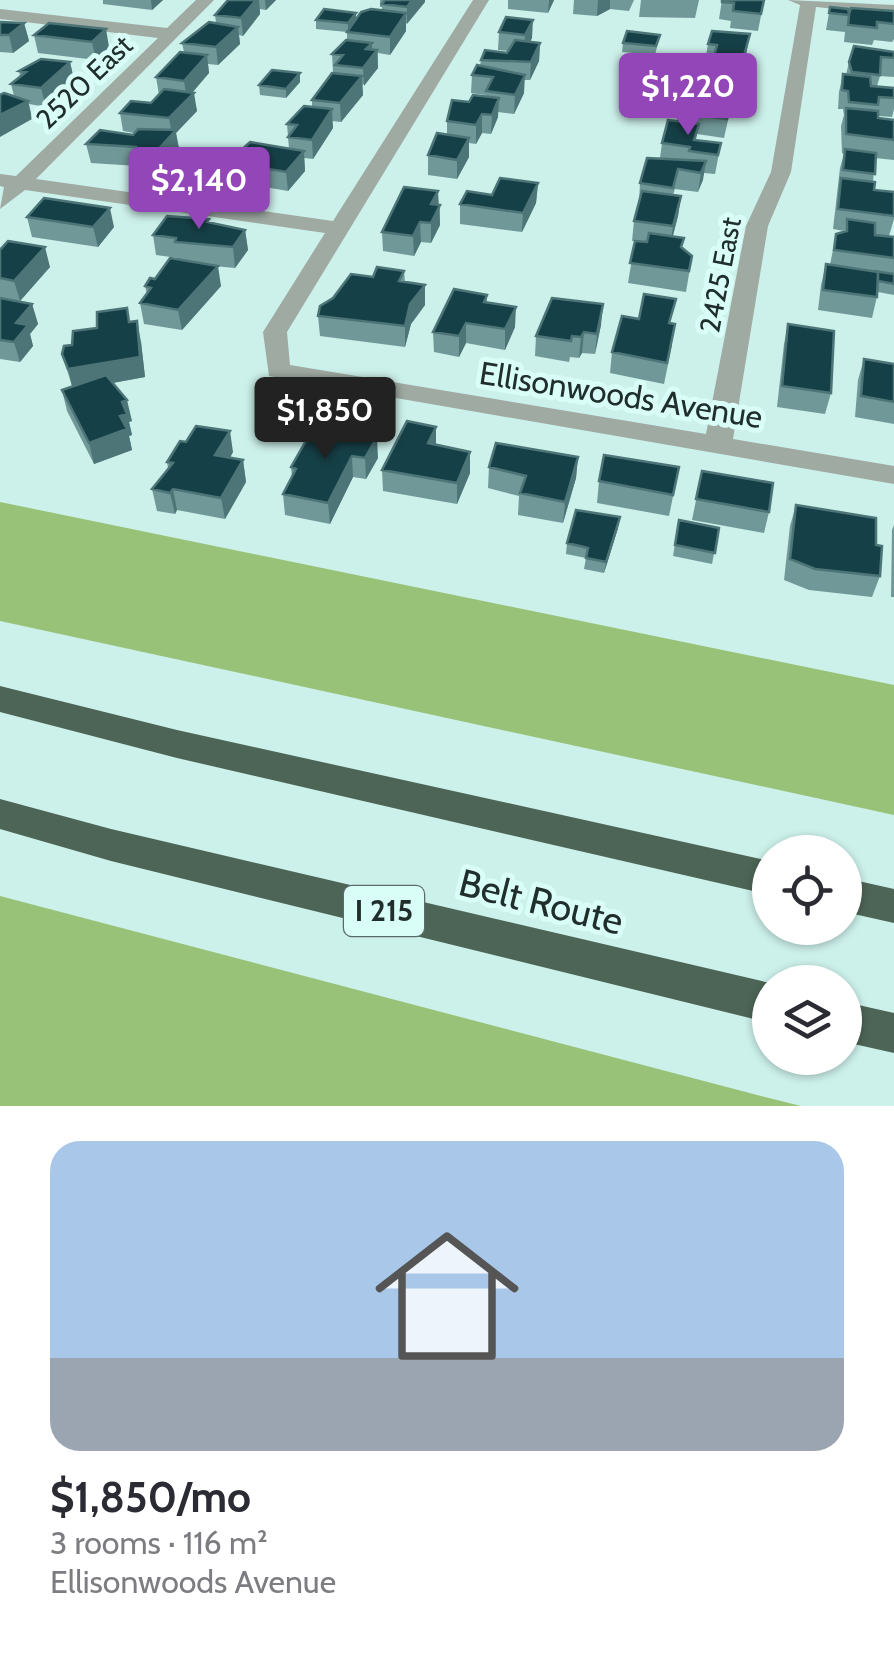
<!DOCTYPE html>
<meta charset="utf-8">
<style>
:root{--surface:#fff;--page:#f7f7f7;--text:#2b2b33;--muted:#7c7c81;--accent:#9246b8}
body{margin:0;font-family:Cabin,sans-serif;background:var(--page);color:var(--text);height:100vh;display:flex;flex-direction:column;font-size:38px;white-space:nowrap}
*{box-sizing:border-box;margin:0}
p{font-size:32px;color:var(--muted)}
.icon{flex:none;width:55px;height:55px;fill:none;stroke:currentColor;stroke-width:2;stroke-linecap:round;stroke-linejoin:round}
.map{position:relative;height:1106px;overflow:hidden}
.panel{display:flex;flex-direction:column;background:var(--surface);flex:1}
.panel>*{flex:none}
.buttons{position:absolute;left:752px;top:835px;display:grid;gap:20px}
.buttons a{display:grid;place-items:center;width:110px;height:110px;border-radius:50%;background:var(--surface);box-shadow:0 2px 8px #0004;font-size:50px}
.price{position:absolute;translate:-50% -85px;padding:0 22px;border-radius:10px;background:var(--accent);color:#fff;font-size:32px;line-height:65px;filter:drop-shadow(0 2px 5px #0008)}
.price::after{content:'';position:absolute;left:50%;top:60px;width:30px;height:22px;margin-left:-15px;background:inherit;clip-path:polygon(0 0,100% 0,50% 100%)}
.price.on{background:#222;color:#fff}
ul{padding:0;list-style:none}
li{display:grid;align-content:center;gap:20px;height:530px;padding:0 50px}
li span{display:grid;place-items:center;height:310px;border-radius:30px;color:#555}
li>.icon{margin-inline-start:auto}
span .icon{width:180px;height:180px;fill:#fffc;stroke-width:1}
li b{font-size:42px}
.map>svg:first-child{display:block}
.green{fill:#99c279}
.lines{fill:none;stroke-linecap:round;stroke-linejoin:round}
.minor{fill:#9faaa3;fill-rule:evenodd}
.motorway{fill:#4d6556;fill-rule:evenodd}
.wall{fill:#719898}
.shaded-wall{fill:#4d7578}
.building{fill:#164047;stroke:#4d7578;stroke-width:2.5}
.labels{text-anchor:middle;stroke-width:10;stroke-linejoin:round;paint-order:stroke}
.far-street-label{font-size:28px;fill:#202e2c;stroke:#d9fdf7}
.shield{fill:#d9fdf7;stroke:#586c69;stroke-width:2.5}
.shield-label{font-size:30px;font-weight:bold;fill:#202e2c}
.street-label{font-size:32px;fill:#202e2c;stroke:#d9fdf7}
.near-street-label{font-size:38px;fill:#202e2c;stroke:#d9fdf7}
</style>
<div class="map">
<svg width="894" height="1106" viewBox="0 0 894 1106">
<rect width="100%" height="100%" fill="#ccf0ea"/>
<path class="green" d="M0 502 894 685V815L0 621Z
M0 896 761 1096 801 1106H0Z"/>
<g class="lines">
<path class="minor" d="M196 0H214L36 179 333 221 473 0H489L287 332 290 365 706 434 746 226 771 172 800 5 788 0 894 5V15L816 7 791 172 768 226 733 439 894 466V484L269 376 263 332 325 233 25 190 0 209 4 187 0 186V174L16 176 158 38 0 19V9L167 28Z"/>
<path class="motorway" d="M0 686 177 730 770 861V895L177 758 0 712Z
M0 799 111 829 770 983V1023L111 861 0 829Z
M845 878 894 889V923L845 912Z
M845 1002 894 1013V1053L845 1042Z"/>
</g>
<path class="wall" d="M103 0H163L152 10 103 4Z
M228 0H276L266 10 260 9V14L243 36 239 35 240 44 218 65 208 64 209 73 192 92 197 111 176 133 179 149 158 173 139 171 138 166 91 163 86 144 133 135 134 133 123 131 120 113 151 103 159 95 156 77 184 52 182 43 216 23 215 15Z
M380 0H425V2L406 24V31L390 55 378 53V68L362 86 363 95 341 122 332 121 333 128 313 159 304 158 305 171 288 191 230 181 228 162 289 149 287 124 312 107V100L336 73 333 72 332 54 347 40V32L316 29V20L356 13V19L382 11V7H380Z
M508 0H554L548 13 508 9Z
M574 0H634L629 11 610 9 597 16 573 14Z
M641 0H699L695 18 639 17Z
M722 0H764L758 31 730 28 731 21 719 19Z
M830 7 849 14 894 11V39L892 42 874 40 872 45 844 42 845 32 826 30Z
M506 17 532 38 530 42 540 43 539 61 530 80H524V93L514 114 498 112V117L491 134 482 133 476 144 469 143V157L457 179 428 175V155L447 135V121L469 102 486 97V95L471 93 472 75 480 66 481 60 507 53 508 51 498 50 499 32Z
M0 22 24 23 29 41 13 53 0 52Z
M49 23 109 47 96 60 38 53 34 35Z
M750 34 739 89 731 107 724 138 697 134 696 140 721 143 715 174 704 173 698 192 675 189 673 195 681 196 678 216 673 236 682 248 692 256 686 292 628 283 635 241H632L634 221 639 203 640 183 660 158 662 143 677 121 680 102 705 91 706 86 701 85 708 44Z
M660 35 655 55 622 52 623 43Z
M894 52V77L880 76 877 86 894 88V109L892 117 878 116V118L894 120V160L875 158 873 182 874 190 894 192V219L889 236 894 237V295L878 292 872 318 818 310 821 285 826 264 830 265 836 234 844 231 833 229 840 168 844 154 842 153 841 126 844 115 843 109H838L839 92 843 74 846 75 849 62Z
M70 62 74 80 46 107 29 104 32 119 14 96 11 84 20 76 19 71Z
M300 73V82L286 98 260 95 259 85Z
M538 183 536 203 522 232 460 224V204Z
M438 205H440V225L431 243 421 242 414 256 383 251 382 232Z
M27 217 114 227 98 247 32 237Z
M210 223 245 230 248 250 235 268 214 266 221 286 182 330 144 324 140 303 147 294 145 286 178 258 156 255 153 235Z
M0 250 50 267 20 301 0 298Z
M404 271 405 282 425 305 411 324 405 347 320 336 318 316 373 277Z
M487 295V302L515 327 505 350 466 343 459 357 434 352 433 332Z
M0 298 32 304 38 324 30 334 33 346 20 362 0 359Z
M130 322 141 342 145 377 113 383 132 421 129 422 132 435 129 436 132 450 94 464 67 411 62 390 72 386 62 354 72 345 97 328Z
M672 324V345L664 384 610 373 612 352Z
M788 324 831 393 825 414 777 407 784 344Z
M601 325 595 354 582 353 579 358 570 357 569 362 535 356 536 336Z
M864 359 894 364V424L855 417 858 380Z
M315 425 378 458 366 479 353 477 330 524 285 515 283 494 292 477 291 467Z
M436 427V445L470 473 457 504 383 491 382 470Z
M233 452 230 458 243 460 246 482 225 519 177 510 175 514 157 511 152 489 168 468 167 462Z
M578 457 576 478 563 523 518 515 519 496 488 488 489 467Z
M679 467 669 516 597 503 599 481Z
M702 471 769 512 764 533 692 520Z
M796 505 876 545 880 576 872 597 809 590 784 580 790 526Z
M679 520 719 528 712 564 673 556Z
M894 525V597H891L892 530Z
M618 528 604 573 584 569 586 558 566 554 567 543Z"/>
<path class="shaded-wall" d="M151 0H163L152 10Z
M256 0H259L260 14 243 36 241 18Z
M265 0H276L266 10Z
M412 0H425V2L407 24V7Z
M549 0H554L548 13Z
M598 0H610V9L597 16Z
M356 13V22L348 32V23Z
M406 13V31L390 55V37Z
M533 20 532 38 524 53 525 35Z
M24 23 29 41 13 53 9 35Z
M238 27 240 44 218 65 216 47Z
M106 29 109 47 96 60 92 42Z
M750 34 739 89 732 107 735 88 740 75Z
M372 43V56L377 50 378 68 364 86 363 68 366 49Z
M540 43 539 61 530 80 531 62Z
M207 55 209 73 187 99 184 81Z
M70 62 74 80 46 107 41 88Z
M300 73V82L286 98V89Z
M525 75 524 93 514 114 515 95Z
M362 76 363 95 341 122 340 103Z
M194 93 197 111 176 133 179 149 158 173 154 154 172 134 169 118Z
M499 98 498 117 491 134 492 115Z
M28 101 32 119 0 137V115Z
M332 109 333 128 313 159 312 140Z
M482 114V133L476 144V125Z
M469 138V157L457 179V160Z
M304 151 305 171 288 191 286 172Z
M706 161 703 180 698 192 701 173Z
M538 183 536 203 522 232 523 213Z
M438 191 440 225 431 243V204Z
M681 196 678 216 670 246 673 226Z
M110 208 114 227 98 247 93 227Z
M420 222 421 242 414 256 413 236Z
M245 230 248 250 235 268 233 247Z
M45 247 50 267 20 301 14 281Z
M218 266 221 286 182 330 178 310Z
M425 285V305L411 324 405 347V326L410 304Z
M32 304 38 324 30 334 33 346 20 362 14 342 16 323Z
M603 304 601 325 595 354 597 334Z
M516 307 515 327 505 350V329Z
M137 321 141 342 145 377 73 390 68 369Z
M466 323V343L459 357V336Z
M584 332 582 353 579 358 581 337Z
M127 400 132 421 129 422 132 435 129 436 132 450 94 464 89 443 120 416 122 402Z
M436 427V448L428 443Z
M230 431 233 452 219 477 215 455Z
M377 437 378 458 366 479 365 458Z
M470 452V473L457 504V483Z
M352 456 353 477 330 524 328 503Z
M578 457 576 478 563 523 565 502Z
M243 460 246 482 225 519 221 498Z
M173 489 177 510 175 514 170 493Z
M620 517 618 528 604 573 606 562Z"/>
<path class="building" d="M228 0H256L241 18 215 15Z
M385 0H412L407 7 382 4Z
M722 0H764L761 14 733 11 734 3 722 2Z
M830 7 848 9 849 14 851 8 894 11V24L877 22V28L848 25 849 15 829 13Z
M324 9 356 13 348 23 316 20Z
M371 9 406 13 390 37 347 32 361 12Z
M506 17 533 20 525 35 499 32Z
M0 22 24 23 9 35H0Z
M209 22 238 27 216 47 182 43Z
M49 23 106 29 92 42 34 35Z
M627 31 660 35 656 46 623 43Z
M712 31 750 34 743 59 714 56 717 45 708 44Z
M346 40 372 43 366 49 377 50 363 68 335 65 343 55 332 54Z
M515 40 540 43 531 62 481 60 485 50 507 53Z
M854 46 894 52V58L881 57 880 75 852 72 849 62Z
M180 52 207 55 184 81 156 77Z
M41 59 70 62 41 88 11 84 26 72 19 71Z
M706 61 730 64 729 70 742 71 735 88 706 85 711 68 704 67Z
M477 65 525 75 515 95 486 91 493 77 472 75Z
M272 70 300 73 286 89 259 85Z
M332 73 362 76 340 103 312 100Z
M843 74 870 77 871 86 894 88V98L879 97 878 105 849 102 848 91 842 90Z
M683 88 733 94 727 119 698 115 700 105 680 102Z
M164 89 194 93 169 118 120 113 131 101 151 103Z
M4 93 28 101 0 115V95Z
M473 95 499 98 492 115 482 114 476 125 447 121 452 100 469 102Z
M304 106 332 109 312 140 288 137 297 125 287 124Z
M846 108 878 111V118L894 120V140L846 134Z
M668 120 699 124 694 140 721 143 718 155 689 151 690 147 662 143Z
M138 129 176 130 154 154 135 151 136 147 86 144 100 130 133 135Z
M437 133 469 138 457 160 428 155Z
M250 142 304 151 286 172 228 162Z
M845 149 876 153 875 174 843 170Z
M647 158 706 161 701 173 678 169 673 188 640 183Z
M500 178 538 183 523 213 460 204 467 191 492 195Z
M841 178 875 182 874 190 894 192V216L838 209Z
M404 187 438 191 431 204 440 205 431 223 420 222 413 236 382 232Z
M642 191 681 196 673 226 634 221Z
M44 198 110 208 93 227 27 217Z
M167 216 209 219 207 222 245 230 233 247 175 242 176 238 153 235Z
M847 219 875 223V235L894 237V258L834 250 836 234 847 231Z
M649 233 684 238 681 247 692 256 689 271 630 263 635 241 647 242Z
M8 241 45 247 14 281 0 278V250Z
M170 258 218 266 178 310 140 303 151 288 145 286 150 278 155 279Z
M826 264 878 272 877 297 823 290Z
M377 267 404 271 399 281 425 285 410 304 405 326 318 316 320 306 333 298 351 274 373 277Z
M874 271 894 274V284L878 281V272Z
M454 289 487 295 484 302 516 307 505 329 466 323 459 336 433 332Z
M644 294 676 299 669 323 675 324 667 363 612 352 622 316 639 319Z
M0 298 32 304 16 323 28 325 14 342 0 340Z
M552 298 603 304 597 334 584 332 581 337 572 336 571 341 536 336Z
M127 308 129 322 137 321 140 357 68 369 62 354 64 346 72 345 73 331 97 328V312Z
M788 324 834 331 831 393 782 386Z
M864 359 894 364V402L861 396Z
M106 375 127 400 122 402 127 414 120 416 127 429 89 443 62 390Z
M407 421 436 427 428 443 470 452 457 483 382 470Z
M315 425 377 437 365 458 352 456 328 503 283 494 296 469 291 467Z
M196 426 230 431 215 455 243 460 221 498 173 489 170 493 152 489 173 463 167 462 180 441 186 442Z
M496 443 578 457 565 502 520 493 526 476 489 467Z
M604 455 679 467 673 495 599 481Z
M702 471 773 483 769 512 696 499Z
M796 505 876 518V545L882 546 880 576 815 569 790 559Z
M576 510 620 517 606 562 586 558 588 548 567 543Z
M679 520 719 528 715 553 675 545Z"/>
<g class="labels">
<g class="far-street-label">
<text transform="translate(84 82) rotate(-44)" y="10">2520 East</text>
<text transform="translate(720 275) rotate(-79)" y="10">2425 East</text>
</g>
<rect class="shield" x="344" y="886" width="80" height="50" rx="8"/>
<g class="shield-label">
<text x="384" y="921">I 215</text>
</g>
<g class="street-label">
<text transform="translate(621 395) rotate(9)" y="11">Ellisonwoods Avenue</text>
</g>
<g class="near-street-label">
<text transform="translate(541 902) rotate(14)" y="13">Belt Route</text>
</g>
</g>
</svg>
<div class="buttons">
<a><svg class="icon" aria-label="locate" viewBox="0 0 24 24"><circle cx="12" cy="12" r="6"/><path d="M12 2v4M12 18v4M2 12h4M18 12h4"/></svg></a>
<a><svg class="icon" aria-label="layers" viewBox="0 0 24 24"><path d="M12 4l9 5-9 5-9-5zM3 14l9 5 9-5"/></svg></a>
</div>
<b class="price" style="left:688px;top:138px">$1,220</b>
<b class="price" style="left:199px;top:232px">$2,140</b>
<b class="price on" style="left:325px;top:462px">$1,850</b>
</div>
<section class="panel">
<ul>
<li><span style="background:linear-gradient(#a9c7e8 70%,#9aa5b1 0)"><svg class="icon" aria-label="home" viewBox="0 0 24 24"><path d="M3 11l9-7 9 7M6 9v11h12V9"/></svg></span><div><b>$1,850/mo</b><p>3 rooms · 116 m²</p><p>Ellisonwoods Avenue</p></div></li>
</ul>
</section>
